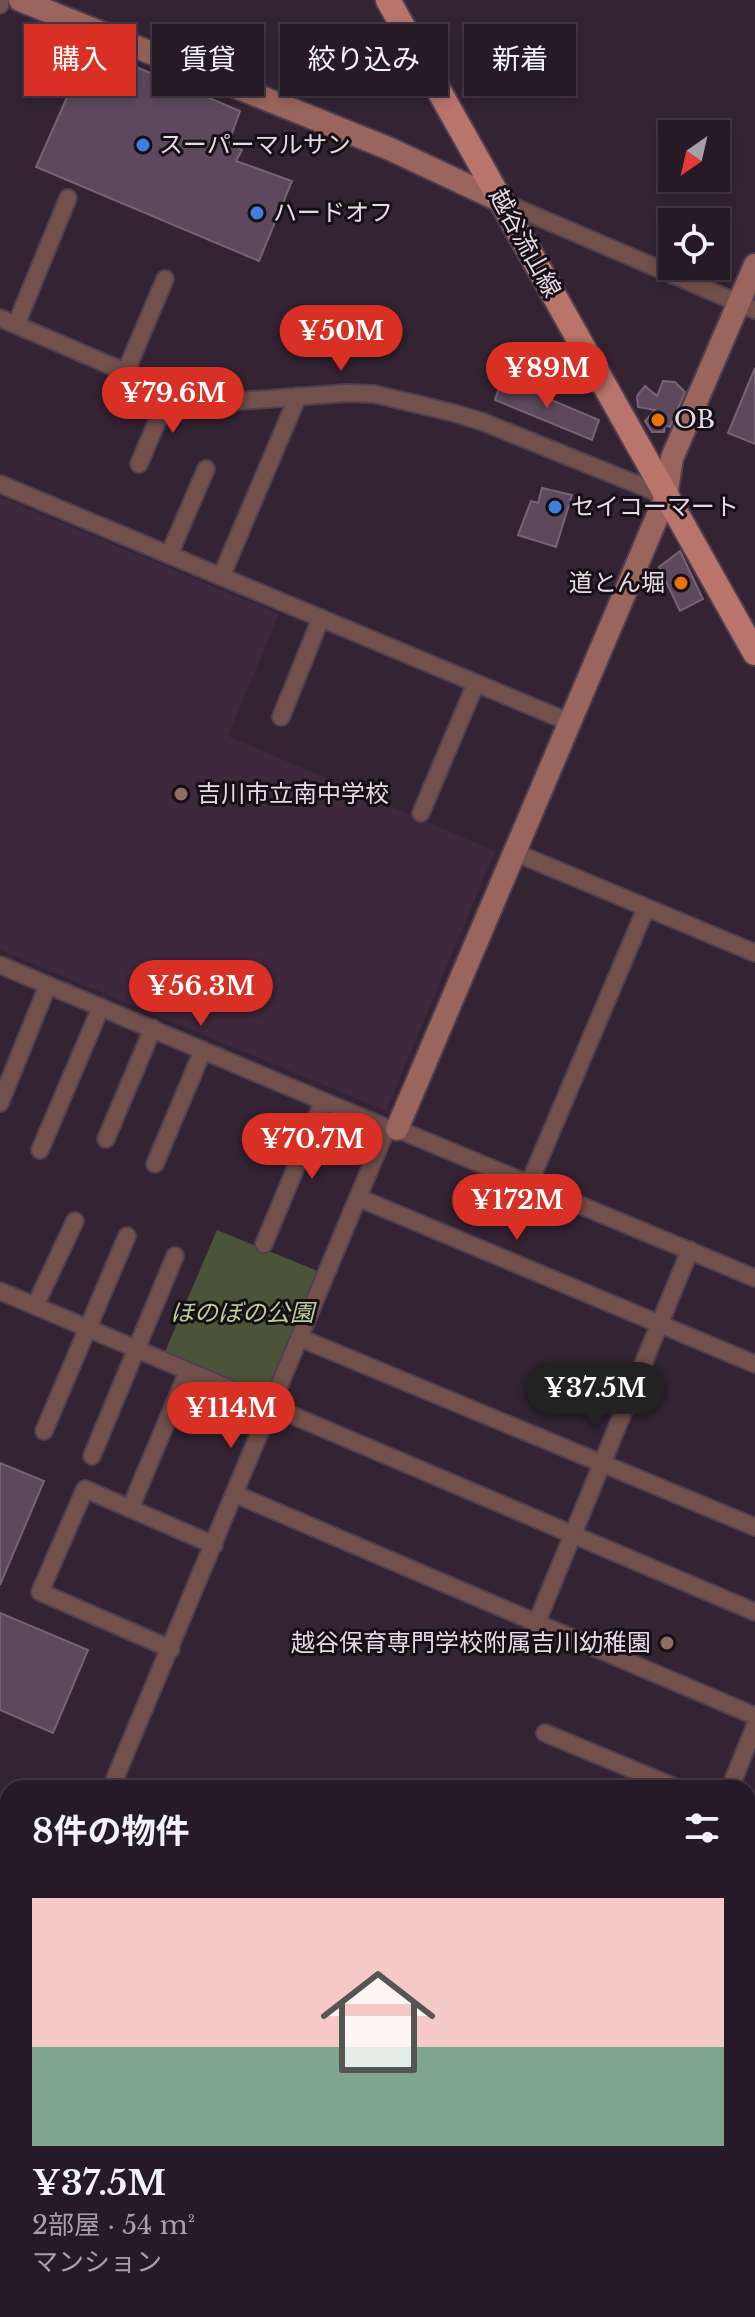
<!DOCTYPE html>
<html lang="ja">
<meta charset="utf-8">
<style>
:root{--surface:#261a26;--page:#322732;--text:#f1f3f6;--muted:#a4a1a7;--line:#423843;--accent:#d93025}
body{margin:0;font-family:"Libre Baskerville","Noto Sans JP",serif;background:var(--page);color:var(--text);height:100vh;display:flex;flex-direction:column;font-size:30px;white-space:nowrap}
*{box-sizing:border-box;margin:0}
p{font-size:26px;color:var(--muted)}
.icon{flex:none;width:44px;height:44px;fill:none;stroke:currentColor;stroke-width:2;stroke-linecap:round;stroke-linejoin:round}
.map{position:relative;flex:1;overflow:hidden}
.side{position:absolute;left:0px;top:1780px;width:756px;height:538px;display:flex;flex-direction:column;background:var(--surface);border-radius:24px 24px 0 0;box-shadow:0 4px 12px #0003,0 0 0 2px var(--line)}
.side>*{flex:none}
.guide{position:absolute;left:24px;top:24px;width:708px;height:72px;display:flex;gap:16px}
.needle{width:52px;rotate:214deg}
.controls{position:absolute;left:658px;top:120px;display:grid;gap:16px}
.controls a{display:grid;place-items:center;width:72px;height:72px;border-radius:0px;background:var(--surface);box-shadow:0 4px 12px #0003,0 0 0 2px var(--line);font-size:40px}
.price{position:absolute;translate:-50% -68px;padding:0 18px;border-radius:28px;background:var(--accent);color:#fff;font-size:26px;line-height:52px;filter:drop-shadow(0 2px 4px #0008)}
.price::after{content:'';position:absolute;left:50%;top:48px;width:24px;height:18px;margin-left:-12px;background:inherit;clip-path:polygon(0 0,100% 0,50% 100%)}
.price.active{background:#222;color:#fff}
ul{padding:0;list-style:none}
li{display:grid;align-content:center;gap:16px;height:424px;padding:0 32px}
li span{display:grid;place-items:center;height:248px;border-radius:0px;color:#555}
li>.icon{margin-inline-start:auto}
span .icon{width:144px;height:144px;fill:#fffc;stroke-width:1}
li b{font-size:34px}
h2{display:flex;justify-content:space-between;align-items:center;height:96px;padding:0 32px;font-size:34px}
.pill{padding:0 28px;border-radius:0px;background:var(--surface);box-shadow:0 4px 12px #0003,0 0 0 2px var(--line);font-size:28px;line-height:72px}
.pill.active{background:var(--accent);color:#fff}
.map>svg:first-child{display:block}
.built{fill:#3e283e}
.green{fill:#4b5439}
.building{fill:#5d485d;stroke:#776376;stroke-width:2}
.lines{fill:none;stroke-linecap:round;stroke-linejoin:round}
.street-casing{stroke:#50404f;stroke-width:20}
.secondary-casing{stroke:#50404f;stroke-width:26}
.primary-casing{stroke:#50404f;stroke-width:28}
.street{stroke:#72504b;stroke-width:16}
.secondary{stroke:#9a655d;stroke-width:22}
.primary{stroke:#b9746b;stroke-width:24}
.shop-dot{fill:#3f7fe0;stroke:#170f16;stroke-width:3}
.food-dot{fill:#e8710a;stroke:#170f16;stroke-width:3}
.education-dot{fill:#8d6e63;stroke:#170f16;stroke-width:3}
.labels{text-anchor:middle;stroke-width:6;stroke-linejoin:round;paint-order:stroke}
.poi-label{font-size:24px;fill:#e6dae5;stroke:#170f16;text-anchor:start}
.street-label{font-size:24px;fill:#e6dae5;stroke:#170f16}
.park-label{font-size:24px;font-style:italic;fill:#bed09a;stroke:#170f16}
</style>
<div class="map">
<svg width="755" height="2317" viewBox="0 0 755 2317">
<rect width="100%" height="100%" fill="#332333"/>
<path class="built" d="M0 497 279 614 228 736 495 851 386 1111 0 950Z
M470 2310H626L623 2317H487Z"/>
<path class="green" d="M217 1230 320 1272 268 1394 259 1395 164 1354Z"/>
<path class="building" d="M85 57 124 78 134 66 240 111 229 142 242 150 236 161 292 181 259 261 36 167Z
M755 368V444L728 433Z
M502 379 599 420 592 440 495 400Z
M663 381 675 382 685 392 670 427 665 425 664 432H652L645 421 655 410 638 407 637 396 645 386 657 396Z
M542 488 572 495 556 547 518 535 531 501 538 503Z
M680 551 703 599 680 611 659 567Z
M0 1463 44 1481 0 1585Z
M0 1613 88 1650 53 1733 0 1710Z"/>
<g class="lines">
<g class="street-casing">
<path id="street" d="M0 5 1 0
M503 202 755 310
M0 318 200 404 347 393 374 394 454 413 483 422 666 496
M16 325 68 198
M126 371 165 279
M139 464 170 391
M0 484 569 722
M169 555 206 469
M221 577 298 396
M281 717 321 618
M421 813 476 683
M514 852 755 953
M0 965 387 1128 397 1129 755 1278
M0 1103 48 985
M106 1139 153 1028
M40 1150 101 1007
M155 1164 203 1050
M529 1184 646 908
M359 1198 755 1364
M264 1244 323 1102
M0 1291 755 1612
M35 1306 75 1221
M300 1338 755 1527
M44 1431 127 1236
M92 1456 175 1256
M235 1494 755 1716
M130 1509 188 1371
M536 1624 690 1250
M171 1649 40 1592 85 1489 214 1545
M545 1733 677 1788
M111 1788 387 1128
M730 1788 755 1726
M748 1921 755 1923
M748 2084 755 2087
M0 2271 8 2275
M91 2310 107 2317
M219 2317 222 2310"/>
</g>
<g class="secondary-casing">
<path id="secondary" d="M20 0 390 149 503 202
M397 1129 666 496 672 458 755 265
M0 1939 8 1943
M748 2256 755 2259
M0 2307 24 2317"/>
</g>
<g class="primary-casing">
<path id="primary" d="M388 0 755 653"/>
</g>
<use href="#street" class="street"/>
<use href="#secondary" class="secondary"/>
<use href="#primary" class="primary"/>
</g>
<g class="shop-dot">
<circle cx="143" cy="145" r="8"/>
<circle cx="257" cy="213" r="8"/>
<circle cx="555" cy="507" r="8"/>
</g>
<g class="food-dot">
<circle cx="658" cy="420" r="8"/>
<circle cx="681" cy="583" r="8"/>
</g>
<g class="education-dot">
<circle cx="181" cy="794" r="8"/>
<circle cx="667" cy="1643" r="8"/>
</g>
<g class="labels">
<g class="poi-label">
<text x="159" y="153">スーパーマルサン</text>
<text x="273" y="221">ハードオフ</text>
<text x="674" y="428">OB</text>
<text x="571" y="515">セイコーマート</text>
<text x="665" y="591" text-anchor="end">道とん堀</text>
<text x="197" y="802">吉川市立南中学校</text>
<text x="651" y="1651" text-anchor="end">越谷保育専門学校附属吉川幼稚園</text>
</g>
<g class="street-label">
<text transform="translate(525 243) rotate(61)" y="8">越谷流山線</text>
</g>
<g class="park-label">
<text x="242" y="1321">ほのぼの公園</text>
</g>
</g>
</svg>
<div class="controls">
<a><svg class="needle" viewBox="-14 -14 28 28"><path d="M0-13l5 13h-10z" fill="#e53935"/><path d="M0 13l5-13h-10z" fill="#a4a1a7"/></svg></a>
<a><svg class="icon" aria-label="locate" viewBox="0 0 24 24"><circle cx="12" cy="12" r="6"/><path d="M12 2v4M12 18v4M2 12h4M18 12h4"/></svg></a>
</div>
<b class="price" style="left:341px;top:373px">¥50M</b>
<b class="price" style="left:547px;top:410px">¥89M</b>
<b class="price" style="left:173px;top:435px">¥79.6M</b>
<b class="price" style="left:201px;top:1028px">¥56.3M</b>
<b class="price" style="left:312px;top:1181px">¥70.7M</b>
<b class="price" style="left:517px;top:1242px">¥172M</b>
<b class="price active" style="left:595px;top:1430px">¥37.5M</b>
<b class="price" style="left:231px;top:1450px">¥114M</b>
<div class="guide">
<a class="pill active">購入</a>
<a class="pill">賃貸</a>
<a class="pill">絞り込み</a>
<a class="pill">新着</a>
</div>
<section class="side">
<h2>8件の物件<svg class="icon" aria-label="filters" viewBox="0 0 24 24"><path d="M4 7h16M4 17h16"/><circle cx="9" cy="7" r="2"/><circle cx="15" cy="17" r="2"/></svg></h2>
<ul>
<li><span style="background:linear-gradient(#f6c9c9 60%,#7fa58c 0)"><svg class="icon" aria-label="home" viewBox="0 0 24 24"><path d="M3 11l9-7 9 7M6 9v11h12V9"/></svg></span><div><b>¥37.5M</b><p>2部屋 · 54 m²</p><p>マンション</p></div></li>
</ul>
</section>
</div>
